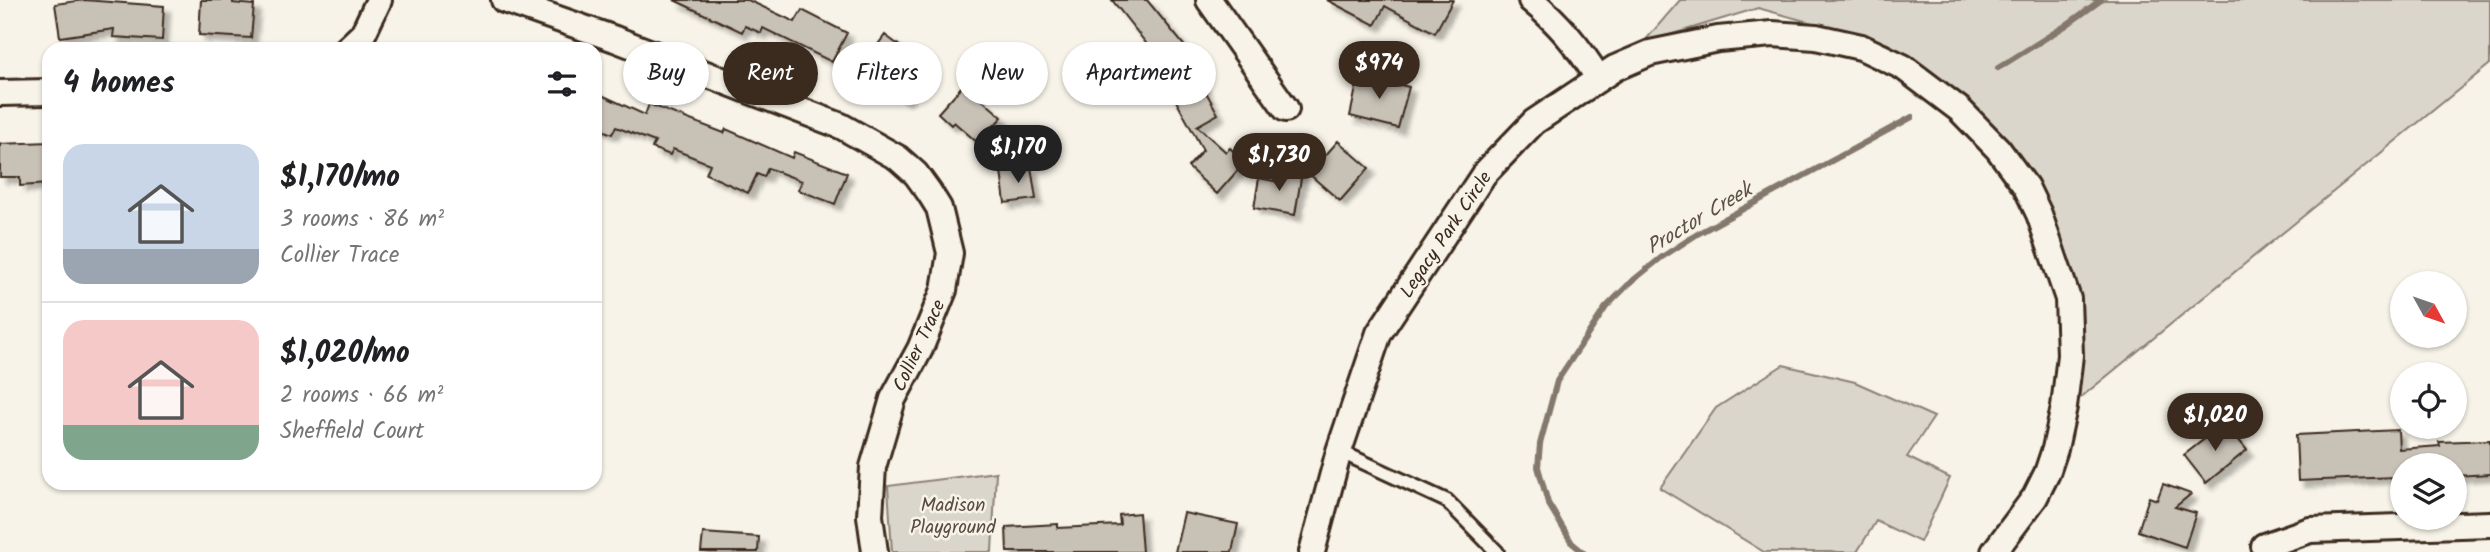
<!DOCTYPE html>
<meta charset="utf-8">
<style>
:root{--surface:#fff;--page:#f6f6f6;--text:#202124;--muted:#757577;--line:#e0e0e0;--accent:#3b2a1e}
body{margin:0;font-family:Kalam,sans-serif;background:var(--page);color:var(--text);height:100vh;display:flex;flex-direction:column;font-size:26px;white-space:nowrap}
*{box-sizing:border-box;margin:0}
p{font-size:23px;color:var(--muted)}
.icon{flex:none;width:38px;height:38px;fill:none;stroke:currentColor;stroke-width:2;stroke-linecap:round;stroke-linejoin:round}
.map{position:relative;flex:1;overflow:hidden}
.sheet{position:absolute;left:42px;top:42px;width:560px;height:448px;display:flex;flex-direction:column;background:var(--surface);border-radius:21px;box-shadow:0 2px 5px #0004}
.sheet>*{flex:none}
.guide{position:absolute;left:623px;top:42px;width:665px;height:63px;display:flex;gap:14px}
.needle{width:46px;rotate:130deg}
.buttons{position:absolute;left:2390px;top:271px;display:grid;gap:14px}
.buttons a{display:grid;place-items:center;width:77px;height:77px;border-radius:50%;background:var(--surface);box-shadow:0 2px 5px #0004;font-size:35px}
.price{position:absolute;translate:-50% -60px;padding:0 16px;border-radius:24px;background:var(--accent);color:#fff;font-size:23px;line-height:46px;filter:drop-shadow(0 2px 4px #0008)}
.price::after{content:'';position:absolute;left:50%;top:42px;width:21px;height:16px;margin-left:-10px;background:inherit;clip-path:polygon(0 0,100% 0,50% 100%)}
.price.current{background:#222;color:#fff}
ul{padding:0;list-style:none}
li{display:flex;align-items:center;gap:21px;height:175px;padding:0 21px}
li+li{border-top:2px solid var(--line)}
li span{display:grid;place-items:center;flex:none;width:196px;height:140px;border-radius:21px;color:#555}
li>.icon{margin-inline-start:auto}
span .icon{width:84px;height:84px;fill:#fffc;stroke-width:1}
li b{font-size:30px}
h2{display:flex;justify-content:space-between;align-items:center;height:84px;padding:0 21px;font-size:30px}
.tag{padding:0 24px;border-radius:32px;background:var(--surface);box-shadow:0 2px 5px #0004;font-size:24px;line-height:63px}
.tag.current{background:var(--accent);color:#fff}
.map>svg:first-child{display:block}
.green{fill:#dbd6cb;stroke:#8b8074;stroke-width:2}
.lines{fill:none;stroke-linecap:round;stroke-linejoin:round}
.stream{stroke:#84786c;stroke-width:6}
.building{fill:#c8c1b6;stroke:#3b2a1e;stroke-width:2;filter:url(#shadow)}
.lane-casing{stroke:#3b2a1e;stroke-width:18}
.street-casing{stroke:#3b2a1e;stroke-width:30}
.lane{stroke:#f7f3e8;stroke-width:12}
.street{stroke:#f7f3e8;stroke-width:24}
.labels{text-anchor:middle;stroke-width:5;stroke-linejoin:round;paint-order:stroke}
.street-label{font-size:19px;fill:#3b2a1e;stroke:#f7f3e8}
.park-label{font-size:19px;fill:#5b4c41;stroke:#f7f3e8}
.water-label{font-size:21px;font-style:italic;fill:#5f5145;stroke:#f7f3e8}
</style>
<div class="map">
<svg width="2490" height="552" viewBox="0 0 2490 552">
<defs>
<filter id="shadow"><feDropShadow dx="6" dy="6" stdDeviation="2" flood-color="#0004"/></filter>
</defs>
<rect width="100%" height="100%" fill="#f7f3e8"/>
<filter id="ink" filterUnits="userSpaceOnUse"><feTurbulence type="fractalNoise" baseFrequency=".0143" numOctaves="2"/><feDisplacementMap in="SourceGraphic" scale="14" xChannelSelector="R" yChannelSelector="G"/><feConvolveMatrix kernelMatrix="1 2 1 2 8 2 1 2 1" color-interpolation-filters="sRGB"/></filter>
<g filter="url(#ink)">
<path class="green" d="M1680 0H2490V64L2058 416 2077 314 1986 125 1888 44 1758 8 1643 43Z
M1783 365 1855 382 1934 417 1907 457 1950 478 1920 542 1876 521 1857 552H1764L1660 488 1716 408Z
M996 472 992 552H892L888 486Z"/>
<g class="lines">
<path class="stream" d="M1998 68 2065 26 2101 0
M1583 552 1572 543 1548 503 1538 467 1540 444 1557 381 1606 307 1631 282 1662 257 1699 233 1912 117"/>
</g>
<path class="building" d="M84 0 164 6 162 40 113 37 114 29 60 37 55 4Z
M201 0H233V3L254 5 251 38 199 35Z
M674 0H748L795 22 802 10 847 33 832 62 763 28 761 33 745 26 742 32Z
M1112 0H1147L1187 49 1184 52 1218 114 1197 126 1226 152 1230 148 1245 162 1217 194 1188 167 1203 150 1170 90 1179 85Z
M1327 0H1453L1435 33 1385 6 1375 25Z
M885 35 928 67 904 99 862 66Z
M1359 74 1409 87 1398 128 1350 116Z
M964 84 1002 117 978 143 954 122 951 125 938 113Z
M595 92 645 115 649 104 724 133 726 129 792 158 794 152 847 173 835 204 798 190 802 181 768 168 764 177 757 174 748 193 706 174 710 164 673 149 670 155 652 148 655 142 616 127 612 134 595 127Z
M1338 141 1369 168 1340 201 1309 174Z
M49 142V184L20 186V177H0V144Z
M1031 167 1036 199 1005 203 1001 171Z
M1283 169 1302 172 1295 215 1254 208 1259 178 1280 182Z
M2225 423 2247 450 2206 483 2184 455Z
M2398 430 2399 449 2440 446 2439 442 2490 440V474L2455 476V466H2403V471H2396V477L2298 481 2296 435Z
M2163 484 2191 494 2175 507 2196 513 2185 547 2138 531 2149 497 2157 500Z
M1139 513 1142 552H1007L1006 527 1058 524V528L1120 525 1119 515Z
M1184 513 1238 524 1232 552H1175Z
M703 533 759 537 758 552H701Z"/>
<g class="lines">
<g class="lane-casing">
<path id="lane" d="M1339 451 1447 501 1497 552"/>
</g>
<g class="street-casing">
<path id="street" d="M504 0 615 39 841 126 898 158 916 174 929 192 939 208 950 253 944 290 920 349 893 399 873 467 870 516 875 552
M1209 0 1286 109
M1531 0C1558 22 1580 48 1598 78
M347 49 363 34 379 0
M0 93 49 92
M2264 546 2310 530 2490 524
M1312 552 1339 451 1379 333 1484 174 1534 122 1615 68 1650 53 1718 39 1772 34 1816 37 1861 47 1903 67 1960 110 1998 149 2026 187 2039 214 2068 299 2070 355 2064 407 2055 449 2047 473 2035 497 1994 552"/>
</g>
<use href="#lane" class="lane"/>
<use href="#street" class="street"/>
</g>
</g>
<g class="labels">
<g class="street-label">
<text transform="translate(1445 234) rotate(-56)" y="7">Legacy Park Circle</text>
<text transform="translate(918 345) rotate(-65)" y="7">Collier Trace</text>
</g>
<g class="park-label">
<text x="953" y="511">Madison<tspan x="953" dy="22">Playground</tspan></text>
</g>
<g class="water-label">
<text transform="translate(1699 218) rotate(-31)" y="7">Proctor Creek</text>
</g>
</g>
</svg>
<div class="buttons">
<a><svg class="needle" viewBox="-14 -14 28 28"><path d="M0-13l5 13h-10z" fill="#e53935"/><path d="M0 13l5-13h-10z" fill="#757577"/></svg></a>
<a><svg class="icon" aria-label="locate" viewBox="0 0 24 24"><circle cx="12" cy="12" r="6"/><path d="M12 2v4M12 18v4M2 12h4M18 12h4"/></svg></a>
<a><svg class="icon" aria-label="layers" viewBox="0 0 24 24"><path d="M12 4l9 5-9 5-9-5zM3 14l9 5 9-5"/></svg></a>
</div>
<b class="price" style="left:1379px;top:101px">$974</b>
<b class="price current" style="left:1018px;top:185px">$1,170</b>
<b class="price" style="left:1279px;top:193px">$1,730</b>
<b class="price" style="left:2215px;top:453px">$1,020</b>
<div class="guide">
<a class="tag">Buy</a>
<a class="tag current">Rent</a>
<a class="tag">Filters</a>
<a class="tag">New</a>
<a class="tag">Apartment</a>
</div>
<section class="sheet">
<h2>4 homes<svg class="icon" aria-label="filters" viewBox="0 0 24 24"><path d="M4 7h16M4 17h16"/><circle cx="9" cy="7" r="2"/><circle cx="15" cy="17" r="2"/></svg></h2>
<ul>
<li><span style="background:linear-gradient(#c9d6e8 75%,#9aa5b1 0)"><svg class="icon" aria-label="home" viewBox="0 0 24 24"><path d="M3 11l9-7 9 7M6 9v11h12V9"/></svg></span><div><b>$1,170/mo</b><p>3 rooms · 86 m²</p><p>Collier Trace</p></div></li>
<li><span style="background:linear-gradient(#f6c9c9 75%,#7fa58c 0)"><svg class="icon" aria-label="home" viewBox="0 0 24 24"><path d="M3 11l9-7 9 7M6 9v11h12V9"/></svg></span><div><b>$1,020/mo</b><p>2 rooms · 66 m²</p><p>Sheffield Court</p></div></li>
</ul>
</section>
</div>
